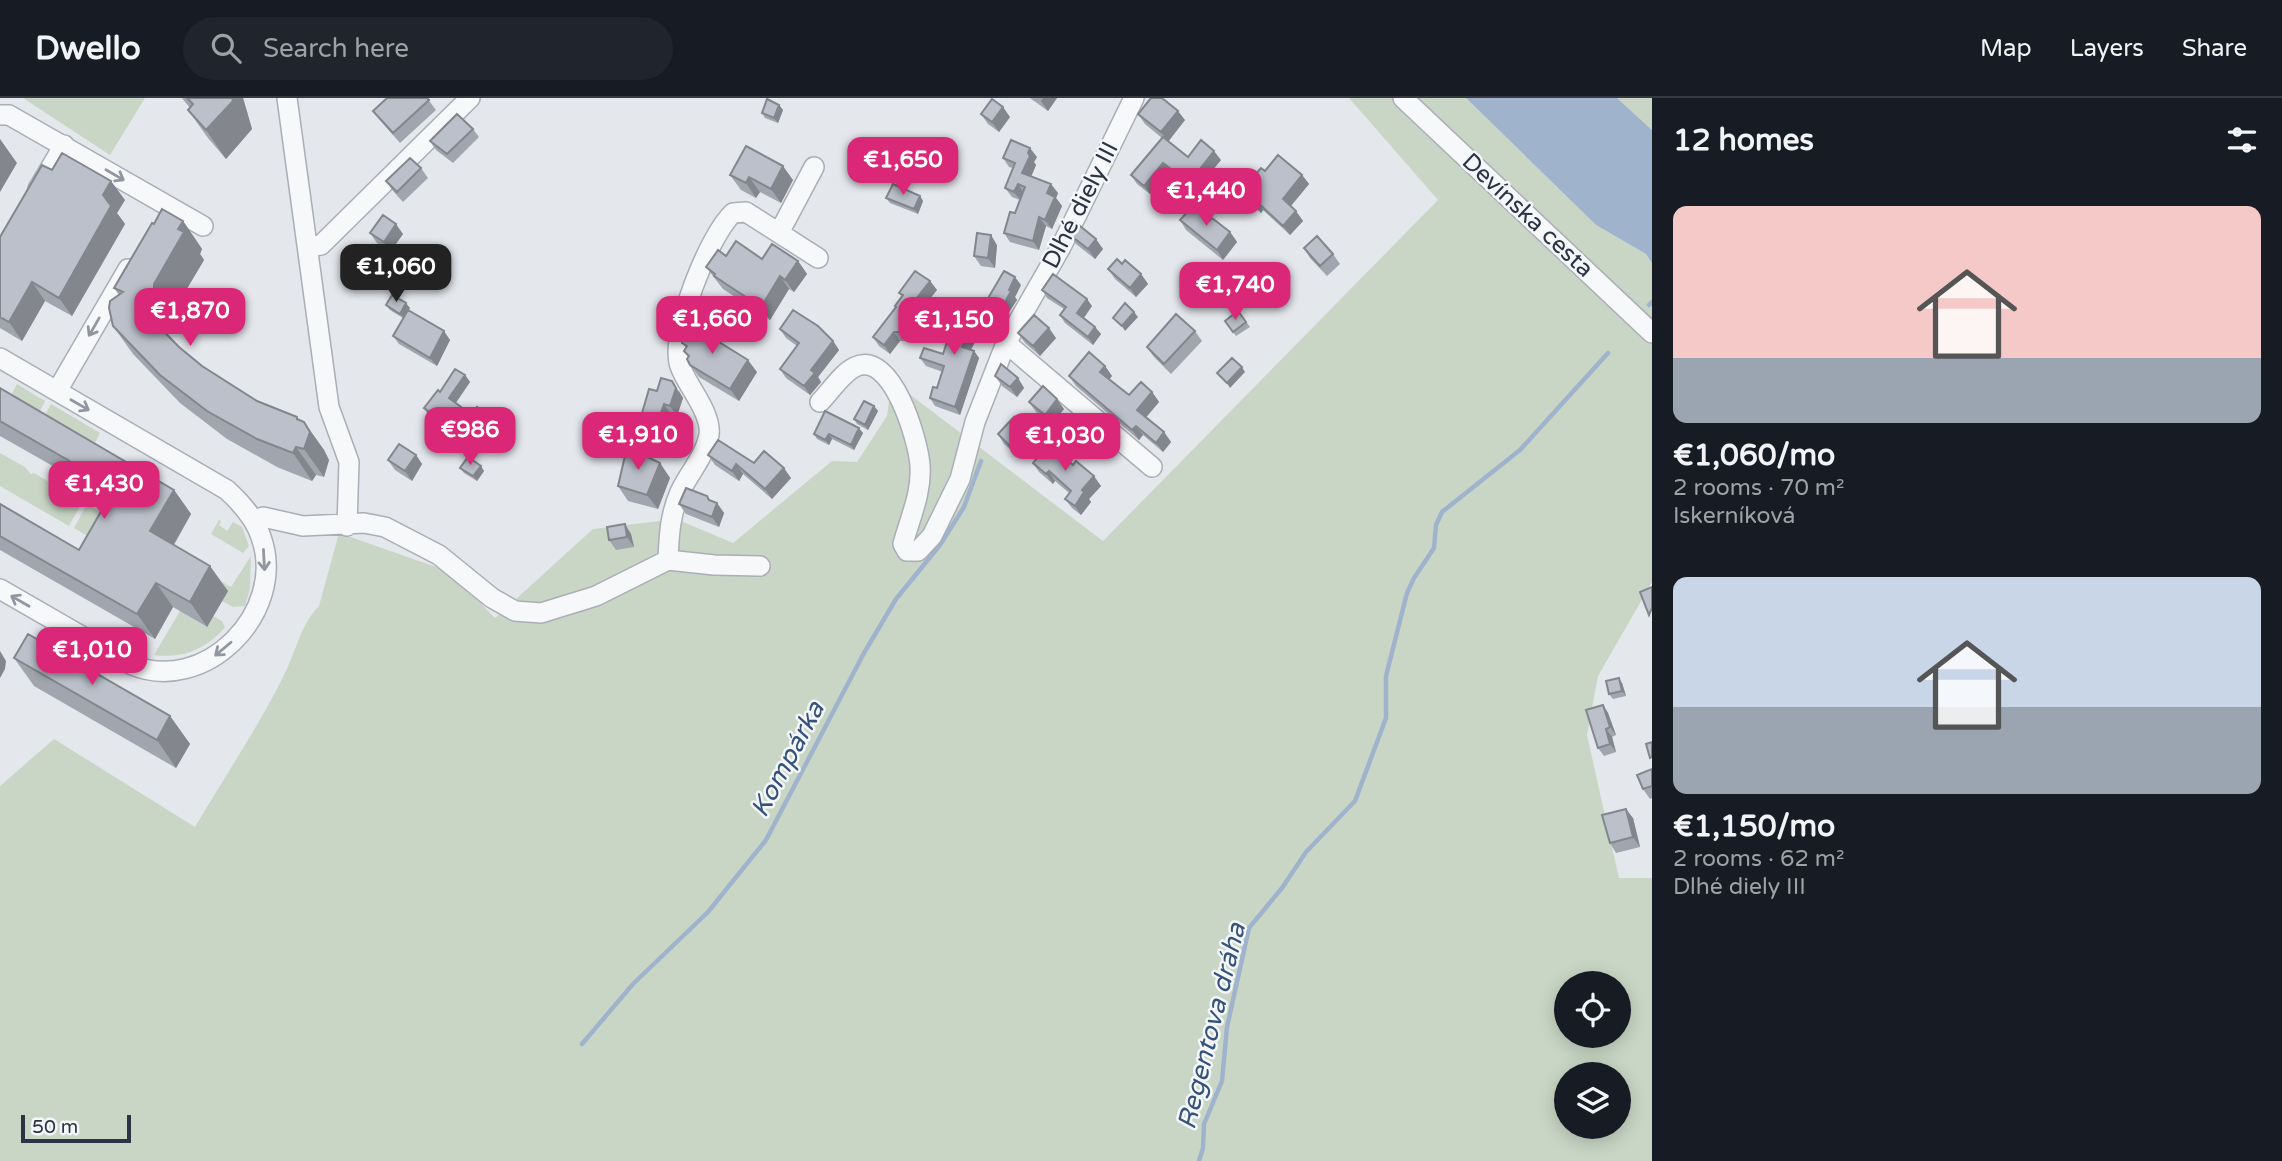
<!DOCTYPE html>
<meta charset="utf-8">
<style>
:root{--surface:#171b24;--page:#20242c;--text:#f1f3f6;--muted:#9ea1a6;--line:#363941;--accent:#db2777}
body{margin:0;font-family:"Varela Round",sans-serif;background:var(--page);color:var(--text);height:100vh;display:flex;flex-direction:column;font-size:26px;white-space:nowrap}
*{box-sizing:border-box;margin:0}
p{font-size:23px;color:var(--muted)}
.icon{flex:none;width:38px;height:38px;fill:none;stroke:currentColor;stroke-width:2;stroke-linecap:round;stroke-linejoin:round}
.map{position:relative;flex:1;overflow:hidden}
.sheet{display:flex;flex-direction:column;background:var(--surface);width:630px}
.sheet>*{flex:none}
.tools{position:absolute;left:1554px;top:873px;display:grid;gap:14px}
.tools a{display:grid;place-items:center;width:77px;height:77px;border-radius:50%;background:var(--surface);box-shadow:0 4px 18px #0003;font-size:35px}
.scale{position:absolute;left:21px;bottom:18px;width:110px;box-sizing:border-box;padding-left:7px;border:4px solid #2b3445;border-top:0;font-size:19px;line-height:24px;white-space:nowrap;color:#2b3445;-webkit-text-stroke:5px #f4f6f9;paint-order:stroke}
.price{position:absolute;translate:-50% -60px;padding:0 16px;border-radius:14px;background:var(--accent);color:#fff;font-size:23px;line-height:46px;filter:drop-shadow(0 2px 4px #0008)}
.price::after{content:'';position:absolute;left:50%;top:42px;width:21px;height:16px;margin-left:-10px;background:inherit;clip-path:polygon(0 0,100% 0,50% 100%)}
.price.selected{background:#222;color:#fff}
ul{padding:0;list-style:none}
li{display:grid;align-content:center;gap:14px;height:371px;padding:0 21px}
li span{display:grid;place-items:center;height:217px;border-radius:14px;color:#555}
li>.icon{margin-inline-start:auto}
span .icon{width:126px;height:126px;fill:#fffc;stroke-width:1}
li b{font-size:30px}
h2{display:flex;justify-content:space-between;align-items:center;height:84px;padding:0 21px;font-size:30px}
header{display:flex;align-items:center;gap:42px;box-sizing:border-box;height:98px;padding:0 35px;background:var(--surface);border-bottom:2px solid var(--line)}
header strong{font-size:33px}
nav{display:flex;gap:38px;margin-inline-start:auto;font-size:24px}
.search{width:490px;height:63px;background:var(--page);display:flex;align-items:center;gap:18px;box-sizing:border-box;padding:0 24px;border-radius:38px;color:var(--muted);font-size:26px}
main{display:flex;flex:1;min-height:0}
.map>svg:first-child{display:block}
.green{fill:#c9d6c5;fill-rule:evenodd}
.water{fill:#9fb4cc}
.lines{fill:none;stroke-linecap:round;stroke-linejoin:round}
.stream{stroke:#9fb4cc;stroke-width:4.5}
.minor-casing{stroke:#a9aeb7;stroke-width:22}
.minor{stroke:#f7f8fa;stroke-width:19}
.wall{fill:#a1a5ae}
.shaded-wall{fill:#83868d}
.building{fill:#bbc0ca;stroke:#83868d;stroke-width:2}
.oneway{stroke:#9196a0}
.labels{text-anchor:middle;stroke-width:5;stroke-linejoin:round;paint-order:stroke}
.street-label{font-size:24px;fill:#2b3445;stroke:#f4f6f9}
.water-label{font-size:26px;font-style:italic;fill:#34527a;stroke:#f4f6f9}
</style>
<header>
<strong>Dwello</strong>
<div class="search"><svg class="icon" aria-label="search" viewBox="0 0 24 24"><circle cx="10" cy="10" r="6"/><path d="M15 15l6 6"/></svg>Search here</div>
<nav><a>Map</a><a>Layers</a><a>Share</a></nav>
</header>
<main>
<div class="map">
<svg width="1652" height="1063" viewBox="0 0 1652 1063">
<rect width="100%" height="100%" fill="#e4e7ec"/>
<path class="green" d="M23 0H145L110 57Z
M1349 0H1466L1596 127 1646 156 1652 165V484L1598 578 1587 637 1619 780H1652V1063H0V688L54 641 195 729C225 678 259 628 285 575 296 553 301 526 319 508L339 435 450 474 495 520 593 431 676 421 733 445 832 363 857 364 887 318 892 283 1103 443 1438 102ZM1566 886H1619V938H1566ZM1566 976H1619V1029H1566Z
M1617 0H1652V32Z
M17 286 45 303 37 319 8 303Z
M51 306 100 335 93 349 42 322Z
M0 355 25 369 31 376 34 375 49 384 54 390 58 388 83 403 69 428 0 388Z
M87 406 119 425 105 449 74 430Z
M219 422 221 423 219 427 227 433 233 424 242 429 249 448 243 455 211 436Z
M251 458 250 490 245 508 233 509 222 503 227 493 190 466 231 489Z
M180 513 206 529 213 518 222 523 225 529C207 551 182 561 154 557Z"/>
<path class="water" d="M1466 0H1617L1652 32V165L1646 156 1596 127Z"/>
<g class="lines">
<path class="stream" d="M1649 207 1652 204
M582 946 633 886 708 814 766 742 864 555 896 501 940 447 964 409 981 363
M1199 1063 1203 1050 1204 1026 1222 983 1227 929 1249 830 1282 790 1306 754 1355 703 1386 620V578L1407 495 1414 480 1434 450 1436 427 1442 414 1520 352 1608 255"/>
<g class="minor-casing">
<path id="minor" d="M287 0 329 309 349 364 347 428
M1403 0 1652 235
M0 17H9L203 128
M38 91 64 47
M779 135 818 160
M308 149 321 147 470 0
M1006 245 1152 369
M0 260 227 392C241 405 255 420 261 439 288 514 204 599 130 566L0 491
M57 293 128 171
M820 304C830 294 842 275 855 269 892 251 918 342 920 367 922 395 910 420 903 446L907 453H918L932 438 960 381 975 324 1006 245 1061 149 1134 0
M253 422 263 419 303 428 364 425 385 429 439 457 492 500 515 513 541 515 596 498 668 462 714 467 760 468
M668 462C669 437 670 417 680 394 689 375 705 358 709 337 712 315 687 288 680 268 669 237 709 137 733 115L746 114 779 135 814 69"/>
</g>
<use href="#minor" class="minor"/>
</g>
<path class="wall" d="M182 0H243L252 31 226 61 208 40 188 12 190 10Z
M427 0 436 12 400 45 380 22 373 13Z
M1030 0H1057L1048 13Z
M779 7 783 12 778 25 765 20 762 15Z
M981 16 1010 19 999 34 988 26Z
M1138 16 1185 22 1168 43 1188 59 1221 62 1195 93 1170 73 1150 96 1137 86 1131 77 1162 40 1145 26Z
M473 31 479 39 453 65 436 52 430 43Z
M1037 59 1034 64 1036 67 1031 78 1058 95 1056 100 1062 108 1052 131 1046 128 1039 152 1010 144 1004 135 1015 115 1020 102 1012 99 1005 90 1013 70 1009 69 1003 60Z
M421 70 428 80 403 104 393 93 386 83Z
M52 72 125 102 117 115 125 126 72 218 45 203 22 243 0 230V139Z
M1265 73 1302 77 1309 86 1291 108 1303 123 1290 137 1263 112 1261 115 1247 103 1240 94Z
M730 77 793 82 781 105 760 94 756 100 741 92Z
M920 98 923 103 918 116 890 105 886 100Z
M1180 122 1209 123 1230 134 1237 144 1223 162 1186 132Z
M183 123 202 151 200 156 204 162 173 214 174 220 167 225 162 233 179 249 202 268 257 303 304 324 324 352 329 362 324 379 316 377 312 383 277 369 227 341 180 305 133 256 113 228 119 197 114 190 154 126Z
M370 135 403 136 390 154 377 145Z
M1069 136 1103 151 1095 161 1076 146Z
M997 147 995 170 981 168 974 158Z
M1304 150 1333 156 1340 166 1327 178 1310 160Z
M726 158 798 163 807 176 794 194 789 191 770 222 723 191 706 169Z
M1122 166 1141 176 1148 186 1136 199 1115 181 1108 171Z
M930 183 937 192 919 214 920 219 910 232 911 243H900L890 256 879 248 873 239 896 210 895 208 902 199 899 195Z
M1021 187 1015 199 1017 202 1009 214 1006 212 1001 221 990 215 984 207Z
M1042 192 1092 208 1084 220 1095 229 1101 236 1093 247 1065 225 1060 217 1064 211 1047 200Z
M386 207 410 210 409 212 450 242 437 268 399 246 393 238 403 220 390 212Z
M1238 213 1250 229 1236 238 1225 223Z
M987 221 971 252 974 253 979 260 960 317 935 308 930 300 937 290 943 274 926 268 920 260 943 256 951 231 949 228Z
M780 231 833 243 839 252 818 279 821 284 810 297 786 280 780 271 797 248 786 240Z
M1195 233 1202 243 1171 276 1154 259 1147 249Z
M1018 235 1056 240 1040 258 1025 245Z
M682 245 721 246 757 274 739 303 699 279 690 267 688 259 684 253 686 250Z
M1105 268 1112 278 1109 281 1129 297 1152 294 1159 304 1146 319 1164 334 1171 344 1163 354 1143 337 1139 342 1076 288 1069 278Z
M465 277 470 284 456 305 472 317 490 318 495 325 476 358 466 351 461 343 457 340 454 335 429 318 424 310 440 294Z
M995 278 1018 280 1024 290 1017 299 1002 288Z
M0 290 174 392 191 416 174 447 228 493 207 529 173 509 155 541 0 452V406L79 452 109 400 0 338Z
M657 293H679L683 300 677 318 671 316 664 337 647 332 640 322Z
M1029 304 1064 311 1052 326 1036 314Z
M874 308 878 313 868 332 857 326 854 321Z
M1029 332 1035 342 1019 359 1004 346 998 336Z
M863 335 854 352 832 341 829 347 817 341 814 336Z
M416 357 422 366 412 383 395 372 388 362Z
M708 357 754 365 791 380 772 401 743 376 739 383 715 367Z
M660 365 670 380 658 411 628 403 618 388Z
M1033 365 1073 367 1101 388 1089 401 1091 404 1081 417 1072 410 1065 401 1069 395 1055 383 1053 386 1039 374Z
M460 370 484 373 477 383 464 375Z
M710 402 717 405 724 415 719 429 686 416 679 406Z
M631 436 634 449 616 452 609 442Z
M14 560 170 618 190 646 176 670 34 588Z
M1622 585 1626 598 1613 601 1609 596Z
M1603 607 1608 615 1616 637 1612 639 1616 654 1604 658 1598 650Z
M1652 671V700L1650 701 1643 691Z
M1633 720 1640 749 1616 755 1610 745Z"/>
<path class="shaded-wall" d="M232 0H243L252 31 226 61 206 32Z
M1043 0H1057L1048 13 1041 3Z
M779 7 783 12 778 25 774 20Z
M1003 9 1010 19 999 34 992 24Z
M1178 13 1185 22 1168 44 1161 34Z
M0 41 17 65 0 94Z
M1030 50 1037 59 1034 64 1036 67 1029 84 1022 75Z
M1214 53 1221 62 1195 93 1189 85Z
M1163 65 1170 73 1150 96 1144 88Z
M783 68 793 82 781 105 771 91Z
M1302 77 1309 86 1289 110 1283 101Z
M749 79 760 94 756 100 746 85Z
M111 83 125 102 117 115 125 126 72 218 59 200 103 97Z
M1018 86 1024 95 1021 103 1014 94Z
M1051 86 1058 95 1056 100 1062 108 1052 131 1045 122 1047 95Z
M920 98 923 103 918 116 914 111Z
M1256 103 1263 112 1261 115 1254 105Z
M1296 113 1303 123 1290 137 1283 128Z
M1039 119 1046 128 1039 152 1033 143Z
M183 123 202 151 200 156 204 162 173 214 174 220 154 192V186Z
M396 126 403 136 390 154 384 144Z
M1230 134 1237 144 1223 162 1217 152Z
M991 137 997 147 995 170 988 160Z
M1096 141 1103 151 1095 161 1088 151Z
M798 163 807 176 794 194 785 182Z
M1141 176 1148 186 1136 199 1130 190Z
M780 178 789 191 770 222 761 209Z
M1015 179 1021 187 1015 199 1017 202 1009 214 1004 206 1009 192Z
M930 183 937 192 919 214 920 219 910 232 911 243 905 234 904 223 913 205Z
M32 184 45 203 22 243 9 224Z
M147 197 167 225 160 237 140 209Z
M1087 201 1092 208 1082 222 1077 215Z
M1000 204 1006 212 1001 221 995 213Z
M406 205 410 210 404 220 400 216Z
M981 213 987 221 968 257 962 249Z
M1134 214 1138 219 1125 233 1122 228Z
M1095 229 1101 236 1093 247 1088 239Z
M1049 230 1056 240 1040 258 1033 248Z
M444 233 450 242 437 268 430 260Z
M894 234 900 243 890 256 884 247Z
M714 235 723 247 711 239Z
M833 243 839 252 818 279 821 284 810 297 804 288 811 272Z
M974 253 979 260 960 317 955 309Z
M748 262 757 274 739 303 730 291Z
M1105 268 1112 278 1107 284 1100 274Z
M1242 269 1245 274 1230 290 1227 285Z
M465 277 470 284 454 307 449 300Z
M1018 280 1024 290 1017 299 1010 289Z
M672 283 683 300 677 318 670 308Z
M1152 294 1159 304 1144 322 1137 312Z
M1057 301 1064 311 1052 326 1045 317Z
M664 306 671 316 664 337 657 327Z
M874 308 878 313 868 332 865 327Z
M490 318 495 325 476 358 471 351Z
M297 319 309 336 304 324 324 352 329 362 324 379 304 351 297 321Z
M1136 328 1143 337 1139 342 1132 332Z
M859 330 863 335 854 352 851 347Z
M1029 332 1035 342 1019 359 1012 350Z
M1164 334 1171 344 1163 354 1156 345Z
M829 336 832 341 829 347 825 342Z
M296 349 316 377 312 383 293 355Z
M416 357 422 366 412 383 405 373Z
M660 365 670 380 658 411 647 397Z
M736 366 743 376 739 383 732 373Z
M481 368 484 373 477 383 473 378Z
M784 370 791 380 772 401 765 391Z
M1049 373 1055 383 1053 386 1046 376Z
M1094 378 1101 388 1089 401 1091 404 1081 417 1075 408 1082 392Z
M174 392 191 416 167 458 150 433Z
M707 398 714 408 717 405 724 415 719 429 712 419Z
M625 426 631 436 634 449 627 439Z
M210 468 228 493 207 529 190 504Z
M156 485 173 509 155 541 137 516Z
M0 553 6 563 5 571 0 580Z
M1619 580 1622 585 1626 598 1622 593Z
M1603 607 1608 615 1616 637 1610 629Z
M170 618 190 646 176 670 157 642Z
M1606 631 1612 639 1616 654 1610 646Z
M1626 711 1633 720 1640 749 1633 739Z"/>
<path class="building" d="M187 0H232L233 3 206 32 188 12 193 6Z
M387 0H427L429 2 393 35 373 13Z
M1151 0H1162L1178 13 1161 34 1138 16Z
M767 1 779 7 774 20 762 15Z
M992 1 1003 9 992 24 981 16Z
M457 16 473 31 447 56 430 43Z
M1163 39 1188 59 1201 42 1214 53 1189 85 1163 65 1144 88 1131 77Z
M1011 42 1030 50 1028 55 1030 58 1022 75 1051 86 1047 95 1055 99 1045 122 1039 119 1033 143 1004 135 1010 114 1015 115 1025 89 1018 86 1014 94 1005 90 1015 65 1003 60Z
M746 48 783 68 771 91 749 79 746 85 730 77Z
M62 55 111 83 103 97 111 108 59 200 32 184 9 224 0 219V139L42 67 52 72Z
M1278 57 1302 77 1283 101 1296 113 1283 128 1256 103 1254 105 1240 94 1261 70 1265 73Z
M410 60 421 70 397 94 386 83Z
M893 86 920 98 914 111 886 100Z
M1193 108 1209 123 1212 120 1230 134 1217 152 1180 122Z
M162 111 183 123 178 131 184 134 154 186V192L147 197 140 209 179 249 202 268 257 303 297 319V321L304 324 310 334 304 351 296 349 293 355 257 341 207 313 160 277 113 228 109 210 110 203 123 194 114 190 152 125 154 126Z
M383 117 396 126 384 144 370 135Z
M1075 124 1096 141 1088 151 1069 136Z
M977 135 991 137 988 160 974 158Z
M1317 138 1333 156 1320 168 1304 150Z
M736 143 762 161 772 146 798 163 785 182 780 178 761 209 714 178 715 176 706 169 718 152 726 158Z
M1117 161 1122 166 1125 162 1141 176 1130 190 1108 171Z
M915 173 930 183 913 205 914 210 904 223 905 234H894L884 247 873 239 896 209 895 208 903 197 899 195Z
M1004 173 1015 179 1009 192 1011 193 1004 206 1000 204 995 213 984 207Z
M1053 176 1087 201 1077 215 1095 229 1088 239 1060 217 1066 209 1042 192Z
M392 197 406 205 400 216 386 207Z
M965 204 981 213 962 249 974 253 955 309 930 300 933 289 937 290 944 268 920 260 924 250 943 256 952 229 949 228 959 208 963 210Z
M1125 205 1134 214 1122 228 1113 220Z
M408 212 444 233 430 260 393 238Z
M793 212 818 228 833 243 811 272 815 275 804 288 780 271 799 245 780 231Z
M1238 213 1246 224 1233 234 1225 223Z
M1176 216 1195 233 1164 266 1147 249Z
M1034 217 1049 230 1033 248 1018 235Z
M692 222 714 235 711 239 748 262 730 291 690 267 687 261 689 258 684 253 687 248 682 245V239Z
M1089 254 1105 268 1100 274 1129 297 1141 284 1152 294 1137 312 1164 334 1156 345 1136 328 1132 332 1069 278Z
M1232 260 1242 269 1227 285 1217 275Z
M1001 266 1018 280 1010 289 995 278Z
M455 271 465 277 449 300 472 317 477 309 490 318 471 351 461 344 463 341 452 333 453 331 424 310 438 292 440 294Z
M661 280 672 283 676 290 670 308 664 306 657 327 640 322 649 291 657 293Z
M1043 288 1057 301 1045 317 1029 304Z
M0 290 174 392 150 433 210 468 190 504 156 485 137 516 0 438V406L79 452 115 389 0 323Z
M864 303 874 308 865 327 854 321Z
M825 313 859 330 851 347 829 336 825 342 814 336Z
M1014 319 1029 332 1012 350 998 336Z
M718 342 754 365 764 353 784 370 765 391 736 366 732 373 708 357Z
M399 346 416 357 405 373 388 362Z
M1048 346 1073 367 1076 363 1094 378 1082 392 1084 394 1075 408 1065 401 1071 393 1049 373 1046 376 1033 365Z
M627 349 660 365 647 397 618 388Z
M468 359 481 368 473 378 460 370Z
M686 390 707 398 709 402 717 405 712 419 679 406Z
M625 426 627 439 609 442 607 429Z
M1652 489V510L1649 517 1640 494Z
M28 536 170 618 157 642 14 560Z
M1619 580 1622 593 1609 596 1606 583Z
M1603 607 1610 629 1606 631 1610 646 1598 650 1586 612Z
M1652 644V659L1650 660 1646 646Z
M1652 671V688L1643 691 1637 677Z
M1626 711 1633 739 1610 745 1602 717Z"/>
<defs><path id="oneway-shaft" d="M-6 0H5M1.5-3L5.5 0L1.5 3" fill="none" stroke-width="1.6" stroke-linecap="round" stroke-linejoin="round" transform="scale(1.75)"/></defs>
<g class="oneway">
<use href="#oneway-shaft" transform="translate(115 77) rotate(30)"/>
<use href="#oneway-shaft" transform="translate(94 229) rotate(120)"/>
<use href="#oneway-shaft" transform="translate(80 307) rotate(30)"/>
<use href="#oneway-shaft" transform="translate(264 462) rotate(87)"/>
<use href="#oneway-shaft" transform="translate(20 503) rotate(-150)"/>
<use href="#oneway-shaft" transform="translate(223 551) rotate(140)"/>
</g>
<g class="labels">
<g class="street-label">
<text transform="translate(1080 107) rotate(-63)" y="8">Dlhé diely III</text>
<text transform="translate(1528 117) rotate(43)" y="8">Devínska cesta</text>
</g>
<g class="water-label">
<text transform="translate(787 661) rotate(-62)" y="9">Kompárka</text>
<text transform="translate(1211 928) rotate(-76)" y="9">Regentova dráha</text>
</g>
</g>
</svg>
<div class="tools">
<a><svg class="icon" aria-label="locate" viewBox="0 0 24 24"><circle cx="12" cy="12" r="6"/><path d="M12 2v4M12 18v4M2 12h4M18 12h4"/></svg></a>
<a><svg class="icon" aria-label="layers" viewBox="0 0 24 24"><path d="M12 4l9 5-9 5-9-5zM3 14l9 5 9-5"/></svg></a>
</div>
<div class="scale">50 m</div>
<b class="price" style="left:903px;top:99px">€1,650</b>
<b class="price" style="left:1206px;top:130px">€1,440</b>
<b class="price selected" style="left:396px;top:206px">€1,060</b>
<b class="price" style="left:1235px;top:224px">€1,740</b>
<b class="price" style="left:190px;top:250px">€1,870</b>
<b class="price" style="left:712px;top:258px">€1,660</b>
<b class="price" style="left:954px;top:259px">€1,150</b>
<b class="price" style="left:470px;top:369px">€986</b>
<b class="price" style="left:638px;top:374px">€1,910</b>
<b class="price" style="left:1065px;top:375px">€1,030</b>
<b class="price" style="left:104px;top:423px">€1,430</b>
<b class="price" style="left:92px;top:589px">€1,010</b>
</div>
<section class="sheet">
<h2>12 homes<svg class="icon" aria-label="filters" viewBox="0 0 24 24"><path d="M4 7h16M4 17h16"/><circle cx="9" cy="7" r="2"/><circle cx="15" cy="17" r="2"/></svg></h2>
<ul>
<li><span style="background:linear-gradient(#f6c9c9 70%,#9aa5b1 0)"><svg class="icon" aria-label="home" viewBox="0 0 24 24"><path d="M3 11l9-7 9 7M6 9v11h12V9"/></svg></span><div><b>€1,060/mo</b><p>2 rooms · 70 m²</p><p>Iskerníková</p></div></li>
<li><span style="background:linear-gradient(#c9d6e8 60%,#9aa5b1 0)"><svg class="icon" aria-label="home" viewBox="0 0 24 24"><path d="M3 11l9-7 9 7M6 9v11h12V9"/></svg></span><div><b>€1,150/mo</b><p>2 rooms · 62 m²</p><p>Dlhé diely III</p></div></li>
</ul>
</section>
</main>
